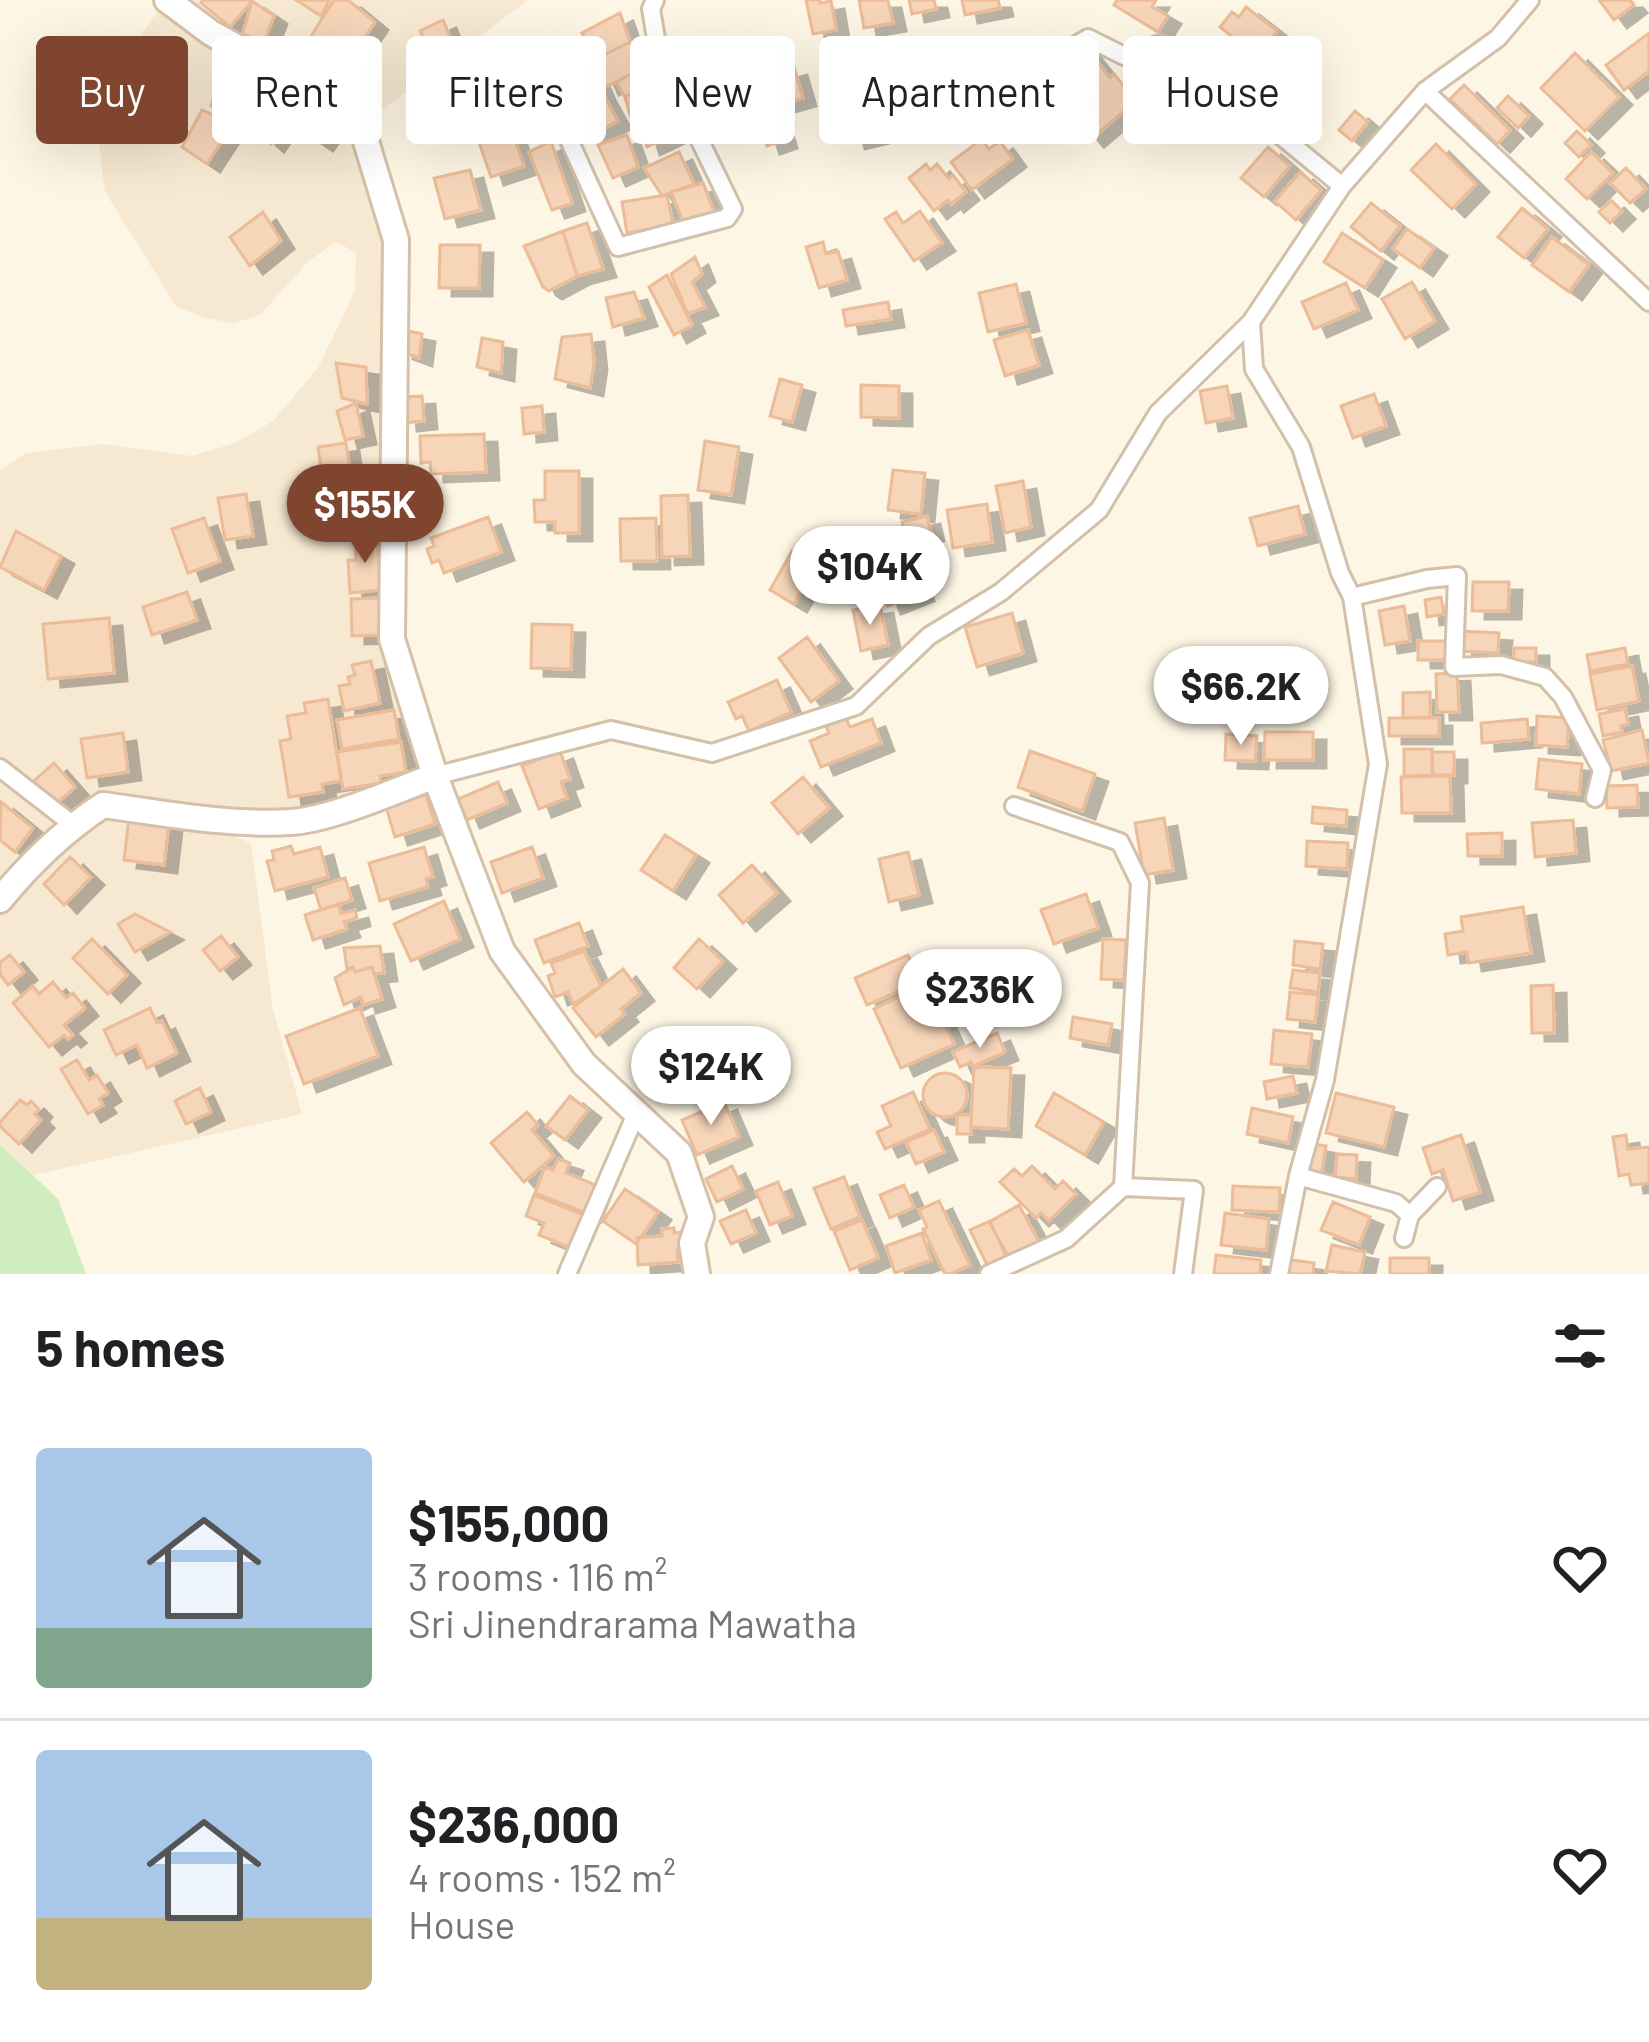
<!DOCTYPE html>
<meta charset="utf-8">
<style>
:root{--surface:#fff;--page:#f2f2f2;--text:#202124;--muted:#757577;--line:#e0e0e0;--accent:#7f452f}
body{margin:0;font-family:Barlow,sans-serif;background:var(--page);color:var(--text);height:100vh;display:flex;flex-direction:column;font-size:45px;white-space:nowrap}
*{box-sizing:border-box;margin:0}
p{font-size:39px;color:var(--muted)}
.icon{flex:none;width:66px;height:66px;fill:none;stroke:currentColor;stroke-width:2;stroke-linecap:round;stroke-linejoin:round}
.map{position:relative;height:1274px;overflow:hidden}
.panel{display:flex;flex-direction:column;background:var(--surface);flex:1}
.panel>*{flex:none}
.top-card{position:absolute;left:36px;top:36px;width:1578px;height:108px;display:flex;gap:24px}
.price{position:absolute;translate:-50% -102px;padding:0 27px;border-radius:42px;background:#fff;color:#222;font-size:39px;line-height:78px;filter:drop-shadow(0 3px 6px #0008)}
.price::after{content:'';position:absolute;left:50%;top:72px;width:36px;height:27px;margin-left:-18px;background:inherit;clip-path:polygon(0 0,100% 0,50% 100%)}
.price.active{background:var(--accent);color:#fff}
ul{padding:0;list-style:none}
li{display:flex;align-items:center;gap:36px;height:300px;padding:0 36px}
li+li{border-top:3px solid var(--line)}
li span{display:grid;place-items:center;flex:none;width:336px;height:240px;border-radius:12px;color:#555}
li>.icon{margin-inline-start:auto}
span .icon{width:144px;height:144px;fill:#fffc;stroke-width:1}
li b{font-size:51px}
h2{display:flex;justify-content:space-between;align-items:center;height:144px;padding:0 36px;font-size:51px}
.tag{padding:0 42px;border-radius:12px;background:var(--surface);box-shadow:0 12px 48px #0002;font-size:42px;line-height:108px}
.tag.active{background:var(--accent);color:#fff}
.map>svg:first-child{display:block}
.residential{fill:#f7e8d1}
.green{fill:#d0edc0}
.building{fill:#f6d5b9;stroke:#ebbc97;stroke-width:3;filter:url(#shadow)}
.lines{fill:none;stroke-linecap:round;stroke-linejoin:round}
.street-casing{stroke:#d3c0ab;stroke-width:22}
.secondary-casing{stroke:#d6c0a8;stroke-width:30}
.street{stroke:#fff;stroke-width:16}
.secondary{stroke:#fff;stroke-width:24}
</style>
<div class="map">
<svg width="1649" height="1274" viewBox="0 0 1649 1274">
<defs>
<filter id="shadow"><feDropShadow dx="13" dy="8" stdDeviation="0" flood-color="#0004"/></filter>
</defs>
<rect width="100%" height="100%" fill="#fef6e4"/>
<path class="residential" d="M165 0H528L361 126 396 240 392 639 435 776 295 822 185 817 251 843 273 1009 302 1114 34 1175 0 1143V470L26 453 104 444 192 456 235 443 273 421 318 368 355 291 356 252 335 242 309 261 260 315 233 323 205 318 176 306 105 192 96 119 136 43Z"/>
<path class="green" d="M0 1144 58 1199 86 1274H0Z"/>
<path class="building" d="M203 0H250L252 1 230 27 201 3Z
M296 0H326L329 1 321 16Z
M334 0H348L375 22 343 69 334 61 322 76 310 62 318 49 308 41Z
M806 0H820V3L831 1 836 30 813 34Z
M859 0H888L893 23 864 28Z
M909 0H934L936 9 912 14Z
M962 0H998L1000 8 965 15Z
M1117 0H1156L1152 7 1168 16 1158 32 1114 5Z
M1599 0H1630L1634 5 1614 20Z
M252 1 274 16 263 44 243 33Z
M1246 7 1277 31 1261 51 1248 40 1244 46 1220 27 1232 12 1239 17Z
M620 13 630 42 594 60 582 33Z
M443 20 455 49 433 59 420 31Z
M1649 33V71L1624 90 1606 65Z
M630 42 643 68 606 87 594 60Z
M962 46 967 53 974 47 986 63 980 68 990 79 973 93 946 59Z
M930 49 935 81 897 87 892 55Z
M1087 49 1110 78 1114 74 1136 101 1091 139 1055 95 1069 84 1059 72Z
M1575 53 1619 97 1585 131 1541 88Z
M591 66 602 92 572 107 561 81Z
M794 67 803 98 778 105 776 102 765 104 758 77Z
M643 68 650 85 625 97 616 82Z
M1180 68 1198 83 1177 108 1159 93Z
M436 77 447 102 427 116 415 92Z
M219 79 242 89 230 115 211 106Z
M952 82 959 101 951 105 954 115 936 122 925 93Z
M650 85 661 102 630 115 625 97Z
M1464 85 1510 130 1497 144 1450 99Z
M602 92 618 121 589 136 572 107Z
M877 95 885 133 852 141 843 103Z
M919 95 925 124 895 130 888 101Z
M1508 96 1529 116 1518 128 1497 108Z
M1204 98 1221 110 1206 133 1189 121Z
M661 102 678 132 647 147 636 112Z
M311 108 333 124 320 143 298 128Z
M779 109 781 115 777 118 784 140 767 146 758 121 767 118 765 114Z
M202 110 233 124 207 164 182 147Z
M505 111 524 166 491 177 472 122Z
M1355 111 1368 122 1352 141 1339 130Z
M276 115 286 122 271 144 263 137Z
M1577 131 1591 145 1579 157 1565 143Z
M627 135 638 167 613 178 598 145Z
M982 139 989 149 1000 141 1013 159 972 190 951 162Z
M551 141 572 203 552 210 529 152Z
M1436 144 1476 184 1452 209 1411 170Z
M1268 147 1290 166 1264 197 1241 178Z
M679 152 694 184 662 196 644 168Z
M1591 152 1613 173 1587 199 1566 179Z
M926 164 930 170 937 164 949 179 953 175 966 192 951 204 948 200 934 211 909 178Z
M1626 168 1646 189 1630 203 1610 183Z
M470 170 481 210 445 219 434 178Z
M1300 172 1321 190 1296 220 1275 201Z
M703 183 714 212 684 223 671 192Z
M667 195 673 225 627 233 622 202Z
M1611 200 1622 211 1610 223 1599 212Z
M1371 203 1400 226 1381 251 1351 227Z
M1522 208 1548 229 1524 258 1498 237Z
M920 211 942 243 914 261 885 219 896 212 903 223Z
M263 212 281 241 250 266 230 237Z
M587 223 603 269 577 276 563 231Z
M1407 229 1434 248 1420 268 1393 249Z
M563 231 577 276 549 291 543 287 524 246Z
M1342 233 1383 260 1365 288 1324 262Z
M1552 237 1589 265 1569 292 1532 265Z
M823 242 826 254 838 251 847 280 819 288 806 247Z
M440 245H480L479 288H439Z
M695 257 702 274 692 282 705 307 688 314 671 274Z
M667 275 692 325 674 335 649 287Z
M1412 282 1435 321 1405 339 1382 299Z
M1346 283 1358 310 1314 329 1302 302Z
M1016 284 1026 323 988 332 979 293Z
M634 292 644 318 613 327 606 298Z
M888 302 891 319 846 326 843 310Z
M400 329 422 334 419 358 400 351Z
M1028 330 1039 365 1005 376 994 340Z
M591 334 594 362 590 388 555 379 562 337Z
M482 338 503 342 501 373 477 367Z
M336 363 366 367 367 404 342 398Z
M780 379 802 385 792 422 770 416Z
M861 385 899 386V418L861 417Z
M1227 386 1233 418 1206 423 1200 391Z
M1374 394 1386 426 1353 438 1341 406Z
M422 396 424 421 404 423 402 397Z
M356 403 363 436 345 440 337 411Z
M542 406 544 432 524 434 522 408Z
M484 434 486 472 431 474 430 462 421 463 420 436Z
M705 441 739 447 731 495 698 490Z
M346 443 352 484 324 488 318 447Z
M893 470 925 473 921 514 888 510Z
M545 471H579V533H555V522H535L534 500H545Z
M1023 481 1031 527 1005 533 996 486Z
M246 494 253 536 225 540 218 498Z
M688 495 690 556 662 557 661 496Z
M987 504 992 542 953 548 947 510Z
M1298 506 1305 534 1258 546 1250 518Z
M927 516 931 533 906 539 902 522Z
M488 517 501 552 444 573 439 560 432 563 427 549 434 546 431 538Z
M204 518 220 561 188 573 172 529Z
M656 518 657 561H621L620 519Z
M16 531 61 556 44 590 0 567Z
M377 535 380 590 350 593 348 560H356L355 536Z
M892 536 911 549 893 574 874 560Z
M792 551 816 564 794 604 770 590Z
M911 567 921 593 888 606 878 580Z
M1473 582H1509L1508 611H1472Z
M187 592 197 620 152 635 143 607Z
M1441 597 1444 614 1427 617 1425 600Z
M380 598 382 635 352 636 351 599Z
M880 605 888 645 861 651 853 610Z
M1404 606 1410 641 1385 645 1379 611Z
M1012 613 1023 653 977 667 965 627Z
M109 618 114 673 48 679 43 624Z
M532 624 572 625 571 669 531 668Z
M1460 631 1499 633 1498 653 1459 651Z
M807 637 839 681 811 702 779 658Z
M1418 641H1446V660H1418Z
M1514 648H1536V662H1514Z
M1625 648 1628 664 1590 671 1587 655Z
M371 661 380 703 344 711 339 686 350 684 348 677 355 675 352 665Z
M1632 666 1639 701 1597 710 1590 674Z
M1457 673 1459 712H1437L1436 674Z
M777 680 791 712 749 731 742 716 736 719 728 702Z
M1430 692V717L1403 718V693Z
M328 699 341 781 322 784 323 792 289 797 280 741 291 739 287 716 306 713 304 703Z
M1625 709 1628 724 1621 726 1622 732 1603 736 1599 714Z
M394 710 399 739 342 749 337 720Z
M1537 716 1569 718 1567 747 1536 745Z
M846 718 850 727 872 719 881 743 821 767 810 741 829 733 826 726Z
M1389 718H1439V736H1389Z
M1527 719 1529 739 1482 743 1481 723Z
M1642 730 1649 763 1611 771 1603 740Z
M1265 732H1313V760H1264Z
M123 733 128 772 87 778 81 739Z
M1226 734 1257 736 1255 761 1225 760Z
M401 742 406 772 380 776 381 783 343 789 337 752Z
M1404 749H1432V775L1404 776Z
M560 751 570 779 561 782 567 798 539 809 522 766Z
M1030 751 1095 774 1082 811 1018 787Z
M1432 752H1454V775H1433Z
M1539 759 1582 764 1579 794 1536 789Z
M54 763 75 787 55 805 34 781Z
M1450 776 1451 813H1402L1401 777Z
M803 777 829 808 798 834 772 803Z
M498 782 507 803 467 820 458 799Z
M1637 785 1638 807 1607 808 1606 786Z
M426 795 435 824 395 837 386 807Z
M1 802 33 828 15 852 0 840Z
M1313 807 1347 810 1346 826 1312 823Z
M129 818 169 823 164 865 124 860Z
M1164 818 1173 870 1144 875 1135 823Z
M1573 820 1576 853 1535 857 1532 823Z
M1502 833V856H1468L1467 834Z
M665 835 696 855 673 891 641 870Z
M1307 841 1348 843 1347 869 1306 866Z
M291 846 294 854 320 847 328 877 275 891 267 861 274 860 272 851Z
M424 847 433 877 426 879 428 887 380 901 369 863Z
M532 847 543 878 502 893 491 862Z
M908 852 919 895 889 902 879 859Z
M70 857 91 877 64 905 44 884Z
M752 865 777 893 743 923 719 895Z
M345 878 352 900 321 910 314 888Z
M1086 894 1098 928 1054 944 1041 910Z
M444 901 460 939 411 961 394 924Z
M338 904 341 914 355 910 357 918 344 922 347 929 313 940 305 915Z
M1523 907 1531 953 1469 963 1467 952 1448 955 1445 934 1463 931 1461 917Z
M135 914 170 932 135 952 118 924Z
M579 923 588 946 544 963 535 940Z
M221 936 238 957 220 971 203 950Z
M92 939 127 975 108 994 73 958Z
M699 939 723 961 697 989 674 968Z
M1103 939 1126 940 1124 980 1101 979Z
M1295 941 1323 944 1320 969 1293 965Z
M380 946 384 973 374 974 372 967 355 972 353 967 347 969 344 948Z
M584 951 601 986 573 1004 568 992 555 997 548 976 555 973 551 963Z
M10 955 24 972 8 985 0 974V962Z
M908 955 920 982 867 1005 855 978Z
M353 967 355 972 372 967 382 999 363 1005 361 997 344 1005 335 978Z
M623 969 641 993 621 1009 625 1014 596 1037 573 1008Z
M1293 970 1320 973 1318 992 1290 988Z
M53 982 66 998 73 993 85 1008 64 1025 73 1035 68 1039 64 1035 49 1047 13 1003 33 986 39 994Z
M927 984 954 1044 901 1068 874 1009Z
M1553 985 1554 1033H1532L1531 986Z
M1290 992 1318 995 1315 1022 1287 1019Z
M150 1008 157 1023 162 1021 177 1053 147 1068 137 1045 116 1055 104 1030Z
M360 1008 378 1056 304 1084 286 1036Z
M1073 1017 1112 1024 1108 1045 1070 1038Z
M1274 1030 1312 1034 1308 1067 1271 1064Z
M997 1033 1005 1052 973 1066 971 1062 960 1067 953 1052Z
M654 1042 694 1059 683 1085 643 1068Z
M77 1060 89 1080 97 1075 108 1093 99 1099 103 1105 88 1114 61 1069Z
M974 1067 1011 1068 1008 1129 971 1127Z
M923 1095a22 22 0 1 1 44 0a22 22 0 1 1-44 0Z
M1293 1076 1297 1093 1267 1099 1264 1082Z
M200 1088 211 1112 186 1124 175 1101Z
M913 1092 930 1129 885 1149 877 1132 891 1126 882 1106Z
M1054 1093 1104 1122 1085 1155 1036 1126Z
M1336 1093 1394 1107 1384 1147 1326 1133Z
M570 1096 588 1110 565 1140 546 1126Z
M20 1100 27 1105 31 1101 39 1109 35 1114 41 1120 19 1144 0 1126V1122Z
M724 1102 739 1137 697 1155 682 1120Z
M1252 1108 1293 1117 1288 1143 1247 1134Z
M527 1112 538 1125 532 1130 554 1156 524 1182 491 1143Z
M957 1115H971V1134H957Z
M934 1130 944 1152 916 1164 906 1142Z
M1461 1135 1480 1192 1453 1201 1443 1170 1432 1174 1423 1148Z
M1626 1135 1628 1149 1649 1147V1183L1631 1185 1629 1174 1619 1176 1613 1137Z
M1314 1144 1326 1146 1321 1176 1308 1174Z
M1337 1154 1357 1155 1356 1179 1335 1177Z
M558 1159 570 1163 566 1173 598 1186 588 1214 535 1193 545 1167 553 1170Z
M732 1166 743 1189 717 1202 706 1179Z
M1032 1166 1055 1189 1063 1181 1076 1194 1049 1221 1041 1213 1036 1218 1000 1182 1014 1169 1022 1176Z
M844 1177 860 1217 831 1229 814 1188Z
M778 1182 792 1216 770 1225 756 1191Z
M904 1185 914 1207 890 1218 880 1195Z
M1233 1186 1280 1188 1279 1212 1232 1210Z
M625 1189 658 1212 636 1244 603 1221Z
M534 1195 584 1215 571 1248 539 1235 544 1223 526 1216Z
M939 1201 970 1265 950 1274H945L923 1229 927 1227 919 1210Z
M1333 1202 1370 1217 1359 1245 1321 1230Z
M1019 1205 1039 1242 1010 1259 989 1222Z
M746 1210 756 1233 731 1244 720 1221Z
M1225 1213 1269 1219 1266 1250 1221 1245Z
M862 1220 878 1258 850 1270 834 1231Z
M990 1221 1006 1256 987 1265 970 1230Z
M674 1228V1233L682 1232 683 1249 677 1250 678 1262 638 1265 637 1238 662 1236V1229Z
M922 1233 931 1260 895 1273 886 1246Z
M1332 1245 1365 1252 1360 1274 1326 1271Z
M1216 1255 1261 1260 1260 1274H1214Z
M1390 1258H1429V1274H1390Z
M1285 1259 1314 1263 1313 1274H1283Z"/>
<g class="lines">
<g class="street-casing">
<path id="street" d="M532 59 618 247 727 218 733 209 659 56 651 9 655 0
M1425 91 1649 302
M981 102 1088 38 1124 56 1160 44 1180 53 1342 186
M1251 322 1254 369 1301 447 1340 573 1352 597 1378 764 1325 1080 1298 1176 1279 1274
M1352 597 1427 579 1457 576 1454 667 1501 665 1545 677 1563 697 1602 770 1595 798
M0 768 72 824
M435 776 611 730 712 753 856 706 929 636 1001 592 1099 510 1158 413 1251 322 1342 186 1425 91 1498 38 1530 0
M1298 1176 1396 1203 1410 1215 1404 1238
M1123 1187 1194 1190 1183 1274
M1410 1215 1437 1187
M567 1274 636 1114
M989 1274 1066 1239 1123 1187 1140 883 1120 842 1014 806"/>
</g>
<g class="secondary-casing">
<path id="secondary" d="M167 0 211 33 318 91 361 125 396 240 392 639 435 776 502 951 584 1064 679 1153 701 1217 692 1243 697 1274
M0 900C31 862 62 832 103 805 162 813 230 826 291 822 333 819 394 791 435 776"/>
</g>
<use href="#street" class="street"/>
<use href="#secondary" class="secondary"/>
</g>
</svg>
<b class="price active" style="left:365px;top:566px">$155K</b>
<b class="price" style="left:870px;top:628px">$104K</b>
<b class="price" style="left:1241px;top:748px">$66.2K</b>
<b class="price" style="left:980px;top:1051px">$236K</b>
<b class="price" style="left:711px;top:1128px">$124K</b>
<div class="top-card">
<a class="tag active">Buy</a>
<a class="tag">Rent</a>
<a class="tag">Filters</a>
<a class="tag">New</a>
<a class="tag">Apartment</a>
<a class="tag">House</a>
</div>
</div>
<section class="panel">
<h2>5 homes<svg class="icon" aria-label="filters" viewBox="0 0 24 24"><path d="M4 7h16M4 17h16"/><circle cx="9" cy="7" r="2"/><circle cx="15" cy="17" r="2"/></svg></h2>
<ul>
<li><span style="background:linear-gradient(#a9c7e8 75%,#7fa58c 0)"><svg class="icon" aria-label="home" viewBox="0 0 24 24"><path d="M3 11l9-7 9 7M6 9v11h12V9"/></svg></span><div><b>$155,000</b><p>3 rooms · 116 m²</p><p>Sri Jinendrarama Mawatha</p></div><svg class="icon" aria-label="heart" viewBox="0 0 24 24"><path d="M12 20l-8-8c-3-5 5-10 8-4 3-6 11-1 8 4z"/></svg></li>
<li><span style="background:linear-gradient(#a9c7e8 70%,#c2b280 0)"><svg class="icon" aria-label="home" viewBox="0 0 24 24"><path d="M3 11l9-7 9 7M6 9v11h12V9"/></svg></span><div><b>$236,000</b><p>4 rooms · 152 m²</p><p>House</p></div><svg class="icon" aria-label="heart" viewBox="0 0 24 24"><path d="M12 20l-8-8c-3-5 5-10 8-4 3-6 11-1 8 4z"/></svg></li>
</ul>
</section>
